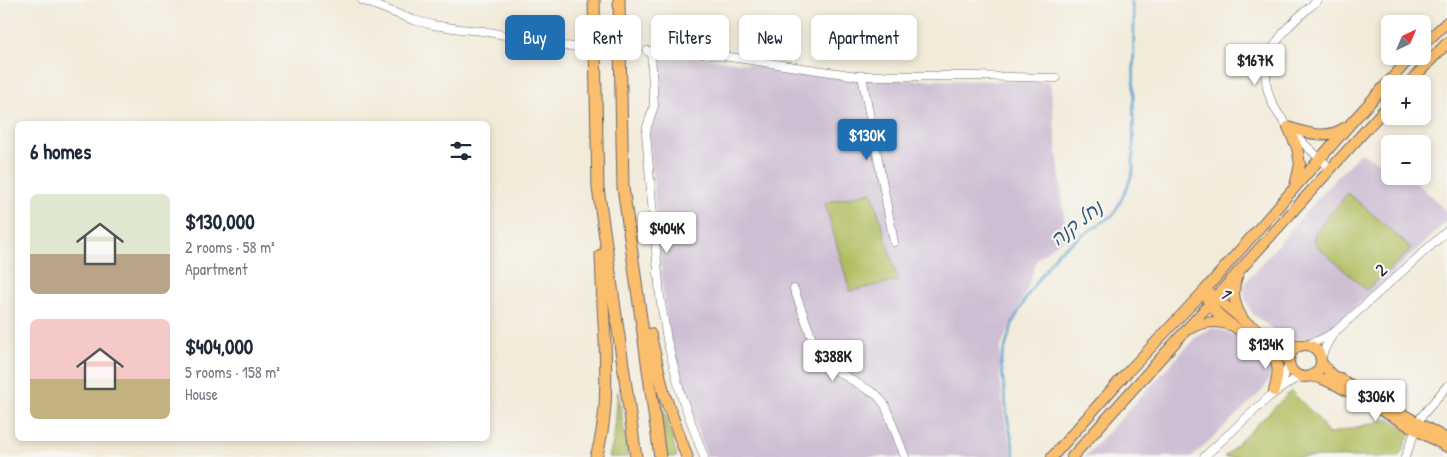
<!DOCTYPE html>
<meta charset="utf-8">
<style>
:root{--surface:#fff;--page:#f6f6f7;--text:#1f2937;--muted:#747a83;--accent:#1f6fb2}
body{margin:0;font-family:"Patrick Hand","Playpen Sans Hebrew",sans-serif;background:var(--page);color:var(--text);height:100vh;display:flex;flex-direction:column;font-size:19px;white-space:nowrap}
*{box-sizing:border-box;margin:0}
p{font-size:16px;color:var(--muted)}
.icon{flex:none;width:28px;height:28px;fill:none;stroke:currentColor;stroke-width:2;stroke-linecap:round;stroke-linejoin:round}
.map{position:relative;flex:1;overflow:hidden}
.panel{position:absolute;left:15px;top:121px;width:475px;height:320px;display:flex;flex-direction:column;background:var(--surface);border-radius:8px;box-shadow:0 2px 8px #0003}
.panel>*{flex:none}
.hud{position:absolute;left:505px;top:15px;width:475px;height:45px;display:flex;gap:10px}
.needle{width:32px;rotate:44deg}
.tools{position:absolute;left:1381px;top:15px;display:grid;gap:10px}
.tools a{display:grid;place-items:center;width:50px;height:50px;border-radius:8px;background:var(--surface);box-shadow:0 2px 8px #0003;font-size:25px}
.price{position:absolute;translate:-50% -42px;padding:0 11px;border-radius:5px;background:#fff;color:#222;font-size:16px;line-height:32px;filter:drop-shadow(0 1px 2px #0008)}
.price::after{content:'';position:absolute;left:50%;top:30px;width:15px;height:11px;margin-left:-8px;background:inherit;clip-path:polygon(0 0,100% 0,50% 100%)}
.price.selected{background:var(--accent);color:#fff}
ul{padding:0;list-style:none}
li{display:flex;align-items:center;gap:15px;height:125px;padding:0 15px}
li span{display:grid;place-items:center;flex:none;width:140px;height:100px;border-radius:8px;color:#555}
li>.icon{margin-inline-start:auto}
span .icon{width:60px;height:60px;fill:#fffc;stroke-width:1}
li b{font-size:21px}
h2{display:flex;justify-content:space-between;align-items:center;height:60px;padding:0 15px;font-size:21px}
.tag{padding:0 18px;border-radius:8px;background:var(--surface);box-shadow:0 2px 8px #0003;font-size:18px;line-height:45px}
.tag.selected{background:var(--accent);color:#fff}
.map>svg:first-child{display:block}
.industrial{fill:#cdbed3}
.green{fill:#b1bd5f;stroke:#6a704d}
.lines{fill:none;stroke-linecap:round;stroke-linejoin:round}
.stream{stroke:#58a2d0;stroke-width:2.5}
.minor-tunnel{stroke:#c8c3b9;stroke-width:8;stroke-dasharray:8 4;stroke-linecap:butt}
.minor-casing{stroke:#6b6872;stroke-width:9}
.major-casing{stroke:#6b6872;stroke-width:12}
.highway-casing{stroke:#6b6872;stroke-width:13}
.minor{stroke:#fff;stroke-width:8}
.major{stroke:#fabe6d;stroke-width:10}
.highway{stroke:#fabe6d;stroke-width:11}
.labels{text-anchor:middle;stroke-width:4.5;stroke-linejoin:round;paint-order:stroke}
.street-label{font-size:18px;fill:#22223b;stroke:#f6f6f2}
.water-label{font-size:19px;font-style:italic;fill:#385577;stroke:#f6f6f2}
</style>
<div class="map">
<svg width="1447" height="457" viewBox="0 0 1447 457">
<rect width="100%" height="100%" fill="#f6f6f2"/>
<filter id="ink" filterUnits="userSpaceOnUse"><feTurbulence type="fractalNoise" baseFrequency=".02" numOctaves="2"/><feDisplacementMap in="SourceGraphic" scale="10" xChannelSelector="R" yChannelSelector="G"/><feConvolveMatrix kernelMatrix="1 2 1 2 8 2 1 2 1" color-interpolation-filters="sRGB"/></filter>
<filter id="wash" filterUnits="userSpaceOnUse"><feTurbulence type="fractalNoise" baseFrequency=".0096" numOctaves="4" result="noise"/><feDisplacementMap in="SourceGraphic" scale="20" xChannelSelector="R" yChannelSelector="G"/><feGaussianBlur stdDeviation="1.12" result="paint"/><feColorMatrix in="noise" values="0 0 0 0 0 0 0 0 0 0 0 0 0 0 0 0 0 1.4 0 .05"/><feComposite in="paint" operator="in"/></filter>
<g filter="url(#wash)">
<rect width="100%" height="100%" fill="#f2ebd9"/>
<path class="industrial" d="M655 55H686L837 77 870 79 1050 82 1066 236 1037 259 1028 286 1000 349V379L1004 415 1013 457H707L678 374 668 332 663 291 649 135 659 107Z
M1360 153 1390 167V176L1411 177 1447 212V221L1349 313 1329 329 1309 339H1294L1277 333 1252 313 1246 301 1244 288 1246 282 1325 190Z
M1212 328 1227 332 1269 356 1272 368 1270 377 1263 390 1192 457H1085L1196 337Z"/>
<path class="green" d="M872 192 898 281 850 291 825 203Z
M1348 193 1412 249 1366 290 1317 246 1313 240 1316 231Z
M655 373 677 457H667Z
M618 391 628 457H609L614 438Z
M1291 391 1318 418 1328 434 1390 419 1411 432 1399 457H1224Z"/>
<g class="lines">
<path class="stream" d="M1015 457 1007 415 1001 361 1013 322 1030 291 1058 252 1114 214 1127 188 1133 171 1134 16 1131 0"/>
</g>
</g>
<g filter="url(#ink)">
<g class="lines">
<path class="minor-tunnel" d="M580 47 630 50"/>
<g class="minor-casing">
<path id="minor" d="M362 0 413 20 433 25 460 29 483 31 564 46 580 47
M1318 0C1307 10 1293 20 1284 32 1238 89 1289 130 1330 168
M647 51 664 49 696 52 857 76H974L1056 78
M651 51 654 106 647 127 646 134 660 296 667 340 681 395 704 457
M862 76 894 242
M794 289 817 352 830 367 877 395 885 405 905 457
M1307 345 1324 338 1336 331 1447 231
M1321 358 1327 344 1333 334
M1277 386 1290 365
M1204 457 1270 396 1293 380 1303 377
M1405 457 1421 417 1447 386"/>
</g>
<g class="major-casing">
<path id="major" d="M1422 46 1447 22
M1408 84 1447 43
M1288 127C1306 133 1327 140 1344 128
M1288 127 1297 148 1300 164 1295 186
M1238 274C1231 289 1234 306 1243 319
M1210 293 1245 322 1272 339 1284 344 1301 345
M1207 298C1212 314 1245 335 1260 343 1270 349 1282 352 1289 362
M1189 329C1202 322 1215 319 1230 325
M1289 361a16 16 0 1 1 32 0a16 16 0 1 1-32 0Z
M1269 348C1280 364 1279 373 1274 391
M1321 362 1329 372 1333 375 1447 439
M1311 376 1320 378 1336 385 1447 447
M1052 457 1123 377 1205 290 1352 122 1412 56
M1072 457 1390 103"/>
</g>
<g class="highway-casing">
<path id="highway" d="M594 0 598 188 636 457
M619 0 623 187 660 457
M650 334 664 394 687 457
M596 457C608 419 606 378 605 339 603 311 602 283 601 255"/>
</g>
<use href="#minor" class="minor"/>
<use href="#major" class="major"/>
<use href="#highway" class="highway"/>
</g>
</g>
<g class="labels">
<g class="street-label">
<text transform="translate(1381 270) rotate(-42)" y="6">2</text>
<text transform="translate(1226 294) rotate(57)" y="6">1</text>
</g>
<g class="water-label">
<text transform="translate(1076 223) rotate(-38)" y="7">נחל קנה</text>
</g>
</g>
</svg>
<div class="tools">
<a><svg class="needle" viewBox="-14 -14 28 28"><path d="M0-13l5 13h-10z" fill="#e53935"/><path d="M0 13l5-13h-10z" fill="#747a83"/></svg></a>
<a>+</a>
<a>−</a>
</div>
<b class="price" style="left:1255px;top:86px">$167K</b>
<b class="price selected" style="left:867px;top:161px">$130K</b>
<b class="price" style="left:667px;top:254px">$404K</b>
<b class="price" style="left:1266px;top:370px">$134K</b>
<b class="price" style="left:833px;top:382px">$388K</b>
<b class="price" style="left:1376px;top:422px">$306K</b>
<div class="hud">
<a class="tag selected">Buy</a>
<a class="tag">Rent</a>
<a class="tag">Filters</a>
<a class="tag">New</a>
<a class="tag">Apartment</a>
</div>
<section class="panel">
<h2>6 homes<svg class="icon" aria-label="filters" viewBox="0 0 24 24"><path d="M4 7h16M4 17h16"/><circle cx="9" cy="7" r="2"/><circle cx="15" cy="17" r="2"/></svg></h2>
<ul>
<li><span style="background:linear-gradient(#dfe7d0 60%,#b9a48a 0)"><svg class="icon" aria-label="home" viewBox="0 0 24 24"><path d="M3 11l9-7 9 7M6 9v11h12V9"/></svg></span><div><b>$130,000</b><p>2 rooms · 58 m²</p><p>Apartment</p></div></li>
<li><span style="background:linear-gradient(#f6c9c9 60%,#c2b280 0)"><svg class="icon" aria-label="home" viewBox="0 0 24 24"><path d="M3 11l9-7 9 7M6 9v11h12V9"/></svg></span><div><b>$404,000</b><p>5 rooms · 158 m²</p><p>House</p></div></li>
</ul>
</section>
</div>
